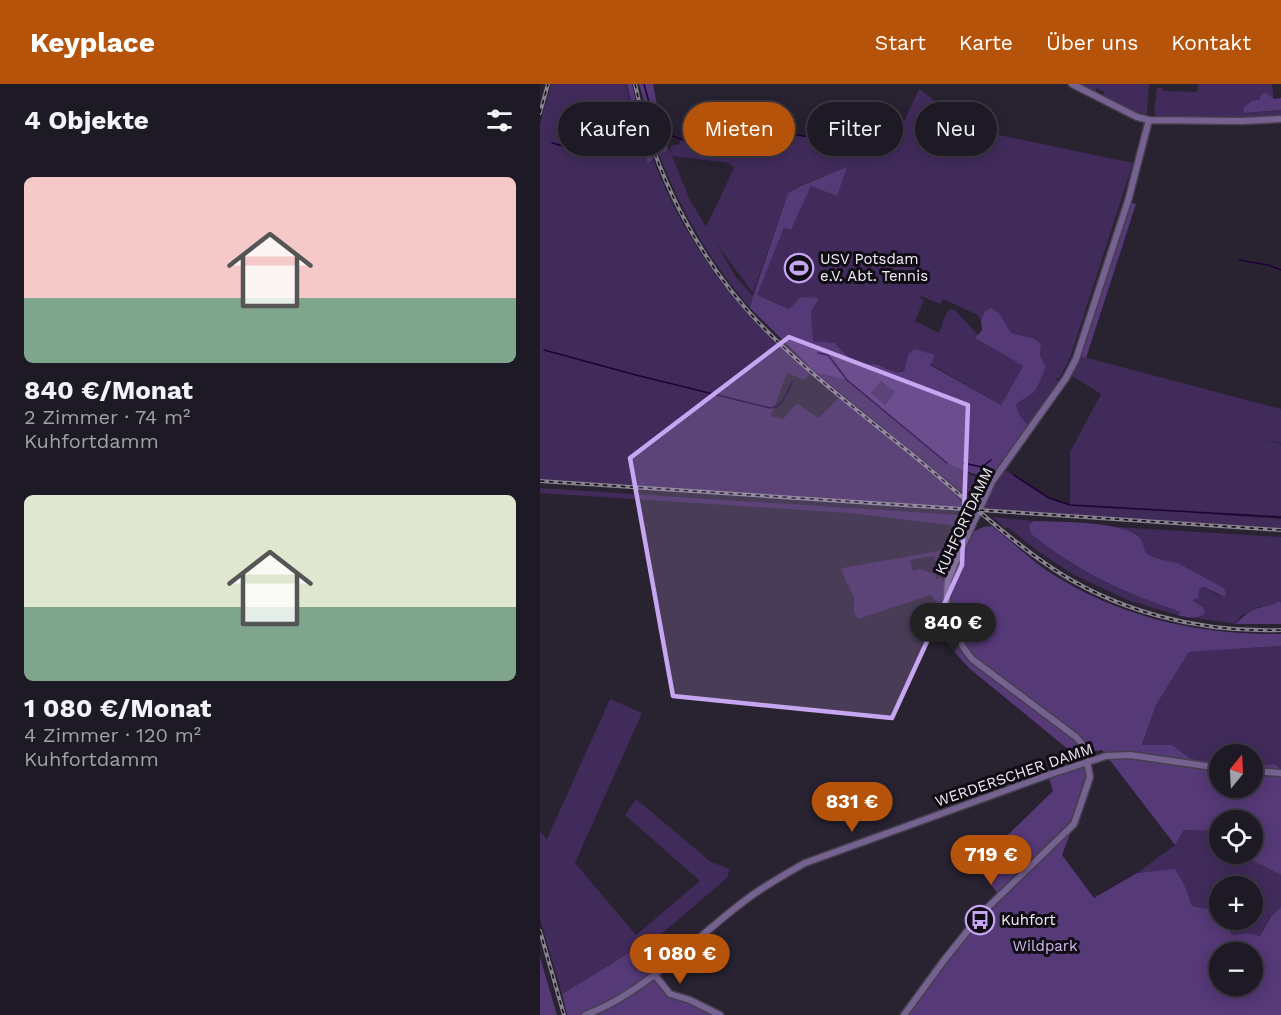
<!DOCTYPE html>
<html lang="de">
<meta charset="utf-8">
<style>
:root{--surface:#1e1a25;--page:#26232d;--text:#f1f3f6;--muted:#a1a1a7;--line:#3c3842;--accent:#b45309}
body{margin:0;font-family:"Work Sans",sans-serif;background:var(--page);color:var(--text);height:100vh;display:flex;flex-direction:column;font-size:22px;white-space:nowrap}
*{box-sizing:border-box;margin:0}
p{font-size:20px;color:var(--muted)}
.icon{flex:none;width:33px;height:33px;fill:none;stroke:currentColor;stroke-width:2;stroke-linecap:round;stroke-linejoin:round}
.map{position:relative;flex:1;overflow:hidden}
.drawer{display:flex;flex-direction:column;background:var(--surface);width:540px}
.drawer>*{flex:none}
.hud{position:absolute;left:18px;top:18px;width:570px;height:54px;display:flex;gap:12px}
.needle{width:39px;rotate:18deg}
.controls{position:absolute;left:669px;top:660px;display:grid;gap:12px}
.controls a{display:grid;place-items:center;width:54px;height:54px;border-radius:50%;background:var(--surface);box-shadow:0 3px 15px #0003,0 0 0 2px var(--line);font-size:30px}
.price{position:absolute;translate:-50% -51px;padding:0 14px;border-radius:21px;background:var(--accent);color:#fff;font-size:20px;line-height:39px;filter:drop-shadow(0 2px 3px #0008)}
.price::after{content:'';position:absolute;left:50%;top:36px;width:18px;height:14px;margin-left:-9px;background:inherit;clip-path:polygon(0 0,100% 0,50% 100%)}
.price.selected{background:#222;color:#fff}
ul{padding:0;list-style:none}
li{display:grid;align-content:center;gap:12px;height:318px;padding:0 24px}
li span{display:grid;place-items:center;height:186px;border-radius:9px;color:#555}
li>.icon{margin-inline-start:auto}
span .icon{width:108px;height:108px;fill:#fffc;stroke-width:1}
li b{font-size:26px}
h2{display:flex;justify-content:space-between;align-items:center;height:72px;padding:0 24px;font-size:26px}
.chip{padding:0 21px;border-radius:27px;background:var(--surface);box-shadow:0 3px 15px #0003,0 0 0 2px var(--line);font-size:21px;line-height:54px}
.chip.selected{background:var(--accent);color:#fff}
header{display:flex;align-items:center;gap:36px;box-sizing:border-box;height:84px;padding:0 30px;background:var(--accent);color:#fff}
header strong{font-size:28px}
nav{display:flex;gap:33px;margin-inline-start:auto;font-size:21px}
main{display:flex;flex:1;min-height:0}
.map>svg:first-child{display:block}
.green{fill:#412b5b;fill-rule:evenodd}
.forest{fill:#563977;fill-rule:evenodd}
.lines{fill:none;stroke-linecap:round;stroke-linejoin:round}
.stream{stroke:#20003a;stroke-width:1.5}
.minor-casing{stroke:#443f4d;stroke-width:9}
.minor{stroke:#766290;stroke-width:6}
.rail-casing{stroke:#87828e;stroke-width:4}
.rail{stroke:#100d14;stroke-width:1.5;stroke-dasharray:4.5;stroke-linecap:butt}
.marked{fill:#c6a6f0;fill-opacity:0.2;stroke:#c6a6f0;stroke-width:4.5;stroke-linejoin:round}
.labels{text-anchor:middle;stroke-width:6;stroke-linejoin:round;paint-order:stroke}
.poi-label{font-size:15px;fill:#f2eef8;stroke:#100d14;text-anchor:start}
.street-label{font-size:15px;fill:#f2eef8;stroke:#100d14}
.park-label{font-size:15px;fill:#d1baf2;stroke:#100d14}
</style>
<header>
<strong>Keyplace</strong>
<nav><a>Start</a><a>Karte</a><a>Über uns</a><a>Kontakt</a></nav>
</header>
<main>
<section class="drawer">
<h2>4 Objekte<svg class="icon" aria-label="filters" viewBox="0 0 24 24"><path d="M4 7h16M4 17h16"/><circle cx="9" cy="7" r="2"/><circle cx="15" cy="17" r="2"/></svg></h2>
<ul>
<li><span style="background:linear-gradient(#f6c9c9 65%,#7fa58c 0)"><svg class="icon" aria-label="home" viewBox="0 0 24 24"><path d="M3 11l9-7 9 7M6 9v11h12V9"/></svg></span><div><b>840 €/Monat</b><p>2 Zimmer · 74 m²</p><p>Kuhfortdamm</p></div></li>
<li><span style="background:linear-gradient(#dfe7d0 60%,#7fa58c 0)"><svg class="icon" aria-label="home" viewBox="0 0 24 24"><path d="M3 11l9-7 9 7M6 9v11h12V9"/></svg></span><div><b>1 080 €/Monat</b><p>4 Zimmer · 120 m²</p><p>Kuhfortdamm</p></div></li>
</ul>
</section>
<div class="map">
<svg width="741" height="931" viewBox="0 0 741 931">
<rect width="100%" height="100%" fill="#282231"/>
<path class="green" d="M11 0H86L100 56 109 80 113 75C147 164 199 229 270 290L264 296 247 289 231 332 243 335 257 319 278 334 299 314 403 399 424 420V423L0 395V40Z
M539 0H609L607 29 605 31 597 29 563 12 564 8 557 4 555 8Z
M658 0H732L734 15 727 9 703 29 741 26V32L662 35 616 33 614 26 617 4H623V7L657 8Z
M379 5 435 46 593 79 531 271 520 294H516L519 300 490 343C483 336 478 331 476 321 481 315 486 315 492 310 499 304 502 291 506 283L500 271 501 260 493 254 471 249 465 241 444 228 441 237 438 231 403 215 400 220 381 212 380 214 384 216 375 237 399 249 406 230 410 225 415 226 439 252 435 254 483 282 461 321 390 280 368 271 364 287C355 289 349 285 341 282 336 279 332 281 327 280 312 278 304 270 295 259L272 257 271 228 278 214 250 225 216 211 244 144 251 146 271 102 306 84 260 101 248 109 213 209 176 159 196 193 213 212 210 224C170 178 142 128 119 71L129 66 132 70 130 64 132 61 140 60 139 54 145 57 243 49 351 65ZM132 72 189 79 194 84 166 143 149 114Z
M540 272 741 325V359L721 355 741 360V433L654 429 741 435V444L444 425 454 399 464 385C484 398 505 416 530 420V368L561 310 532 292Z
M276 289 307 296 407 379 448 399 438 421Z
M341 297 355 308 345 321 331 309Z
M0 404 434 432 407 492 391 486 392 485 396 486 399 479 394 476 395 472 370 476 372 486H378V484L396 491 395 494 398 495 399 493 405 498 407 534 414 553 408 561C406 543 405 524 390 511L318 535 314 528V514L301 486 303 484 398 467 410 463C415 455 420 447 410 441L309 429 0 409Z
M453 433 495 437 491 439V450C535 487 587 511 642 528L637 531 590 517 534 491 499 468 467 443 465 445Z
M577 443 741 453V519L719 523 701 532 696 540 655 534 661 533 663 523 652 516 658 506 664 503 680 512 684 504 638 479 615 474 605 469 598 451Z
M741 562V686L735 680 713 682 712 670H680L679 678 651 675 642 668 602 662 616 621 649 568Z
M70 615 102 629 35 779 96 851 160 797 85 731 96 715 171 778 190 785 187 794 107 862 92 867 22 910 0 835V748L7 755Z
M644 746 673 747 679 754 680 770H699L741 791V823L730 832 720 852 707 849 692 851 683 836H712V802H680L679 830 678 827 652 822 645 802 635 786 597 789 635 761Z"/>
<path class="forest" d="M87 0H92L100 34 113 75 108 80 100 56Z
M99 0H113L121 43 128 66 119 71Z
M727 9 734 15 741 14V26L703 29 704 23 712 17 719 16 722 10Z
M307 83 297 112 271 102 251 146 244 144 217 211 249 225 261 213 279 214 271 228 273 257 295 259C304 270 312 278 327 280 332 281 336 279 341 282 349 285 355 290 364 287L368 271 374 265 395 271 390 281 461 321 483 282 435 254 442 246 441 237 444 228 451 224 459 229 471 249 493 254 501 260 500 271 506 283C502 291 499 304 492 310 486 315 481 315 476 321 478 331 483 336 490 343L451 395 419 385 407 379 307 296 276 289 210 224 213 212 248 109 260 102ZM341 297 355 308 345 321 331 309Z
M589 118 596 120 546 274 540 272Z
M495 437C521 438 579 437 598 452 603 456 603 463 606 469L615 474 638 479 684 504 686 510 685 513 664 503 659 505 658 514 652 516 663 523 665 529C657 537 646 533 637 531L641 528C586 510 536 487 491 450L489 443 491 439Z
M452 442C471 457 489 474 509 488 578 533 659 551 741 550V562L649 568 616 621 602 661H632L651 675 679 678 680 704H712L713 682 735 680 741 686V791L699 770H712V736H680L679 754 673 747 644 746 635 761 562 666 535 671 429 584 408 561 418 549C400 506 415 487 433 448L443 443Z
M738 518 741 519V540H696C703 532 711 525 722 523 728 521 732 522 738 518Z
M548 677 546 708 522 771 554 814 597 789 635 785 645 802 652 822 678 827 680 836H683L692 851 707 849 720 852 731 832 741 823V931H364L459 811 436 782 513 707 508 691ZM680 868H712V902H680Z
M92 867 137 913 171 931H27L22 910Z
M0 873 17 931H0Z"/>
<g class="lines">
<path class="stream" d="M104 0 117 47
M126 49 145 57 243 49 351 65
M12 59 44 68 100 56
M699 176 728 181 741 186
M4 266 96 291 230 324C243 324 247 308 252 298
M278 269 288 271 307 296 407 379
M423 379 442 383 451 376
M474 391 509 414 530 421 741 433"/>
<g class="minor-casing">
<path id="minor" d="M532 0 597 33 609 36 702 37 741 35
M712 687 741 689
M114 890 130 910 150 916 180 931
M45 931C102 911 154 855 203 818 222 803 244 791 265 779L508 691 566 672 590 671 680 684
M364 931 405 875 442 829 534 740 550 693 544 662 536 653 432 575 423 563 412 542 407 524V510L408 497 414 481 452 398 526 294 536 275 588 117 609 36"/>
</g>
<use href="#minor" class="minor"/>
<g class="rail-casing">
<path id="rail" d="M95 0C114 89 156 172 218 238 267 289 325 332 380 377 421 411 461 449 506 480 573 527 659 549 741 546
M0 29 8 0
M0 397 741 446
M0 847 24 931"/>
</g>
<use href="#rail" class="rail"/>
</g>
<path class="marked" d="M249 253 428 321 422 481 352 634 133 612 90 374Z"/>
<defs>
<g id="stadium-ring" transform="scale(1.5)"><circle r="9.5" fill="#100d14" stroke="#c6a6f0" stroke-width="1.5"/><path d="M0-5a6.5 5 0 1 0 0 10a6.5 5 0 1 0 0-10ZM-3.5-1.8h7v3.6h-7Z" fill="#c6a6f0"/></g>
<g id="bus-ring" transform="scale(1.5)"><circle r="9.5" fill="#100d14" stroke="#c6a6f0" stroke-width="1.5"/><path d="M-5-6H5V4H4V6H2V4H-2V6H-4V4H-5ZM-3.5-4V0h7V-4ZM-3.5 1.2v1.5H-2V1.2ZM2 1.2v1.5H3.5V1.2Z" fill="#c6a6f0"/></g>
</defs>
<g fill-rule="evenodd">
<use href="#stadium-ring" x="259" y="184"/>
<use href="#bus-ring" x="440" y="836"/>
</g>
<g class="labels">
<g class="poi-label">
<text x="280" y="180">USV Potsdam<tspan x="280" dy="17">e.V. Abt. Tennis</tspan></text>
<text x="461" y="841">Kuhfort</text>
</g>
<g class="street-label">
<text transform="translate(424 437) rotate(-65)" y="5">KUHFORTDAMM</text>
<text transform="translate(474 691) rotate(-19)" y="5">WERDERSCHER DAMM</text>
</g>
<g class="park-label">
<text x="505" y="867">Wildpark</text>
</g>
</g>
</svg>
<div class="controls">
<a><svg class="needle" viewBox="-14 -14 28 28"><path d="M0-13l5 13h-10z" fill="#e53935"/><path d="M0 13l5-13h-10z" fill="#a1a1a7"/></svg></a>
<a><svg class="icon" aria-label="locate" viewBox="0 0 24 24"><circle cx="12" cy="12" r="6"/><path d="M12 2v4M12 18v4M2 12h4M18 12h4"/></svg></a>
<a>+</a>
<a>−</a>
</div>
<b class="price selected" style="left:413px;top:570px">840 €</b>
<b class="price" style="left:312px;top:749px">831 €</b>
<b class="price" style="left:451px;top:802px">719 €</b>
<b class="price" style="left:140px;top:901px">1 080 €</b>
<div class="hud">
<a class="chip">Kaufen</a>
<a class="chip selected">Mieten</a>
<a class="chip">Filter</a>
<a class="chip">Neu</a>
</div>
</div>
</main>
